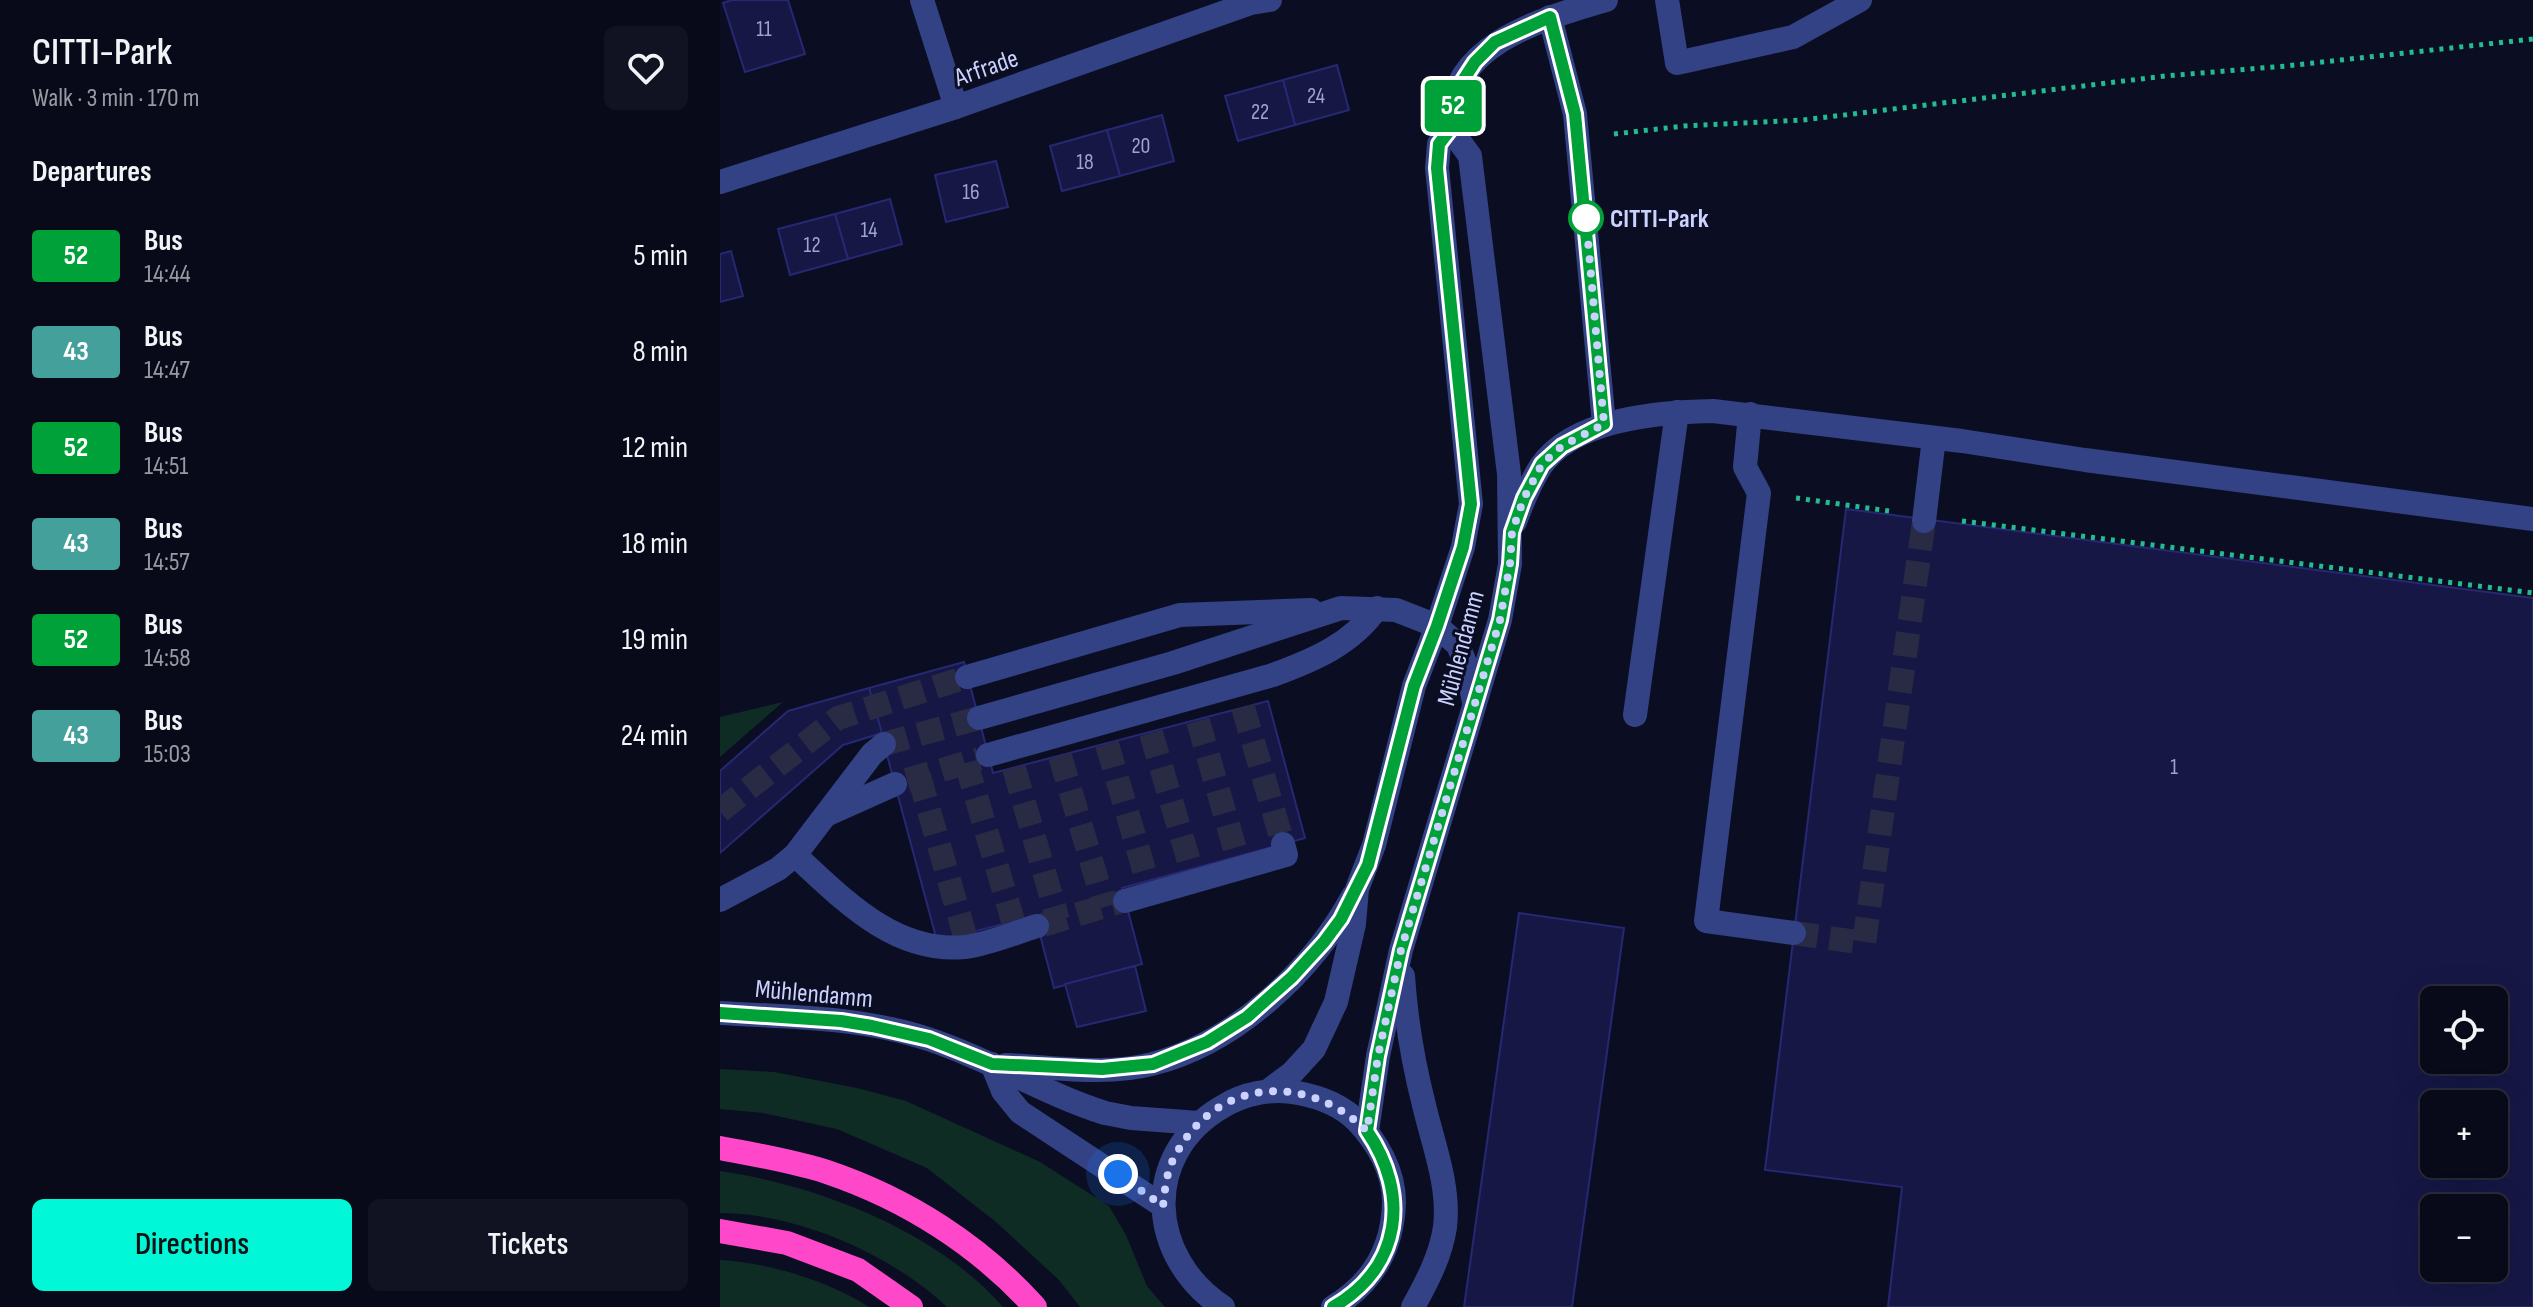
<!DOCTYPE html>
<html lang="en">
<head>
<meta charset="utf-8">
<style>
	:root { --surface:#080a1a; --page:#111323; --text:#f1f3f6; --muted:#989aa2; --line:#292b39; --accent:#00f7d7 }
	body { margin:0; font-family:"Sofia Sans Condensed",sans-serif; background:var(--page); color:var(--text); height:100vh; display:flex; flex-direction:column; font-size:30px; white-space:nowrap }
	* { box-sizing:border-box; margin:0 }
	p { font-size:26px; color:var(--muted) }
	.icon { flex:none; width:44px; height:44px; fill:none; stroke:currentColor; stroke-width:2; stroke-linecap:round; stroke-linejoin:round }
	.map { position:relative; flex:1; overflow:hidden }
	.side { display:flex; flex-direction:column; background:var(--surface); width:720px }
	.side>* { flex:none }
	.badge { padding:0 16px; border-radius:6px; font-size:28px; line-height:52px }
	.controls { position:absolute; left:1700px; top:986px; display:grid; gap:16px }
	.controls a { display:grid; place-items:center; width:88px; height:88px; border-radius:12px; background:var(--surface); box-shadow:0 8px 32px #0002,0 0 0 2px var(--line); font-size:40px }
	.you { position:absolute; width:40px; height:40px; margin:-20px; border:6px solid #fff; border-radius:50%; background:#1a73e8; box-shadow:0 0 0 12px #1a73e833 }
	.map>.badge { position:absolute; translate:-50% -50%; box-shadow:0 0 0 4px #fff }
	h2 { padding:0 32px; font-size:30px; line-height:72px }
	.round { display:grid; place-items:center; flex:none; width:84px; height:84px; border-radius:12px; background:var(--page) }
	.summary { display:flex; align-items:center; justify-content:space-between; height:136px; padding:0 32px }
	h1 { font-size:38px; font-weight:600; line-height:60px }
	.cta { display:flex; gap:16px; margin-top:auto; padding:16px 32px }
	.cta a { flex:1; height:92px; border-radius:12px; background:var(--accent); color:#111; font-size:32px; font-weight:600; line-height:92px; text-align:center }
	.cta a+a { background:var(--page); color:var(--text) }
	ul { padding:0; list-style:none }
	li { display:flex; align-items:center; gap:24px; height:96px; padding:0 32px }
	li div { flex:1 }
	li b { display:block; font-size:30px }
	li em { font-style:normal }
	li .badge { min-width:88px; font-weight:700; text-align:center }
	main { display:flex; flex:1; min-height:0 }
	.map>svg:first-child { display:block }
	.green { fill:#0e2c24 }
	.building { fill:#161745; stroke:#262873; stroke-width:2; fill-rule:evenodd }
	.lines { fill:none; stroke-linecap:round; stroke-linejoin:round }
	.minor-tunnel { stroke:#282b43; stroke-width:24; stroke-dasharray:24 12; stroke-linecap:butt }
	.path { stroke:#23bc90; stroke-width:5; stroke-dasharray:4 6; stroke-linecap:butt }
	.minor { stroke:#324285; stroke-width:24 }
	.highway { stroke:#ff47c9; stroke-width:24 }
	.line-casing { stroke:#fff; stroke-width:18 }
	.line { stroke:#00a138; stroke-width:12 }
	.walk { stroke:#ccd2ff; stroke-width:8; stroke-dasharray:0 14.4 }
	.stop-dot { fill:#fff; stroke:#00a138; stroke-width:4 }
	.labels { text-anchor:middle; stroke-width:6; stroke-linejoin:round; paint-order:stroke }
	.number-label { font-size:22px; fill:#9ea3d0 }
	.street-label { font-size:26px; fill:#ccd2ff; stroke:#0b0d22 }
	.stop-label { font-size:26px; font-weight:bold; fill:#ccd2ff; stroke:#0b0d22; text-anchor:start }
</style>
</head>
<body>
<main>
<section class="side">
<div class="summary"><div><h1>CITTI-Park</h1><p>Walk · 3 min · 170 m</p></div><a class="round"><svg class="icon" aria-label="heart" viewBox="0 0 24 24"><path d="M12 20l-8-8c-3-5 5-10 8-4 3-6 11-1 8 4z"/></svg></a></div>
<h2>Departures</h2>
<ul>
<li><span class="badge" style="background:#00a138;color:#fff">52</span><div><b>Bus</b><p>14:44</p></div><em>5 min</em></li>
<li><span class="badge" style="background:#44a09b;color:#fff">43</span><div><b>Bus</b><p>14:47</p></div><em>8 min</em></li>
<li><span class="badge" style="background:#00a138;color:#fff">52</span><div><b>Bus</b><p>14:51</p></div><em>12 min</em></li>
<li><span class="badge" style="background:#44a09b;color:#fff">43</span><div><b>Bus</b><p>14:57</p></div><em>18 min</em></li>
<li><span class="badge" style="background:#00a138;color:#fff">52</span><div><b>Bus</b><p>14:58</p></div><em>19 min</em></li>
<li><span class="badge" style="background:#44a09b;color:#fff">43</span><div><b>Bus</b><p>15:03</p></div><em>24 min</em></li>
</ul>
<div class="cta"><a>Directions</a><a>Tickets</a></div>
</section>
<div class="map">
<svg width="1813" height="1307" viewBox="0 0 1813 1307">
	<rect width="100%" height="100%" fill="#0b0d22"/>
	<g class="green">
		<path d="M63 702 0 757V717Z"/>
		<path d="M0 1069 54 1072 137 1088 186 1101 320 1162 389 1206 406 1235 427 1286 445 1307H360L339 1280 276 1222 207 1168 117 1129 43 1113 0 1109Z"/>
		<path d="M0 1171C97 1185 217 1231 283 1307H227C171 1254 77 1213 0 1213Z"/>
		<path d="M0 1260C47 1262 109 1281 149 1307H0Z"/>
	</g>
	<g class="building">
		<path d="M12 0H68L85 54 25 72 3 3Z"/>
		<path d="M617 65 629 110 575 125 563 80Z"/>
		<path d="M563 80 575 125 518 141 505 96Z"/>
		<path d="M442 115 454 161 400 176 387 130Z"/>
		<path d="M387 130 400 176 342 191 330 146Z"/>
		<path d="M276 161 288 207 226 222 215 175Z"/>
		<path d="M170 199 182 244 128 259 115 214Z"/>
		<path d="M115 214 128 259 70 275 58 229Z"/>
		<path d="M11 251 23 296 0 302V254Z"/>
		<path d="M1126 509 1813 598V1307H1168L1182 1187 1045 1170ZM1714 1000H1774V1060H1714ZM1714 1104H1774V1164H1714ZM1714 1208H1774V1268H1714Z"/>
		<path d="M244 662 273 773 548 701 585 838 402 888 422 964 334 988 315 916 217 941 149 688Z"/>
		<path d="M149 688 162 733 123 745 0 853V771L68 711Z"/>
		<path d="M799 913 904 928 852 1307H744Z"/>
		<path d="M415 966 426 1011 357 1027 345 984Z"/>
	</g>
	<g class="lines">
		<g class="minor-tunnel">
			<path d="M523 707 563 844"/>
			<path d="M478 721 517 856"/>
			<path d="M431 733 471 868"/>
			<path d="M164 744 259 718"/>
			<path d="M387 744 427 880"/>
			<path d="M340 756 385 907"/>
			<path d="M246 763 293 921"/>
			<path d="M294 768 338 920"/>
			<path d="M199 776 245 936"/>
			<path d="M187 780 259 759"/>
			<path d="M0 811 118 718 247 677"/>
			<path d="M323 925 399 902"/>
			<path d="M1074 933 1144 943 1204 521"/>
		</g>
		<g class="path">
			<path d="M894 134 964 126 1083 120 1445 76 1566 66 1813 39"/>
			<path d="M1076 498 1169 511"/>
			<path d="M1242 521 1813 593"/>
		</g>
		<g class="minor">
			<path d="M202 0 236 107"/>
			<path d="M947 0 957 63 1073 37 1140 0"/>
			<path d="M830 17 855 114 884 424"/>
			<path d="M0 182 236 107 531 3 550 0"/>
			<path d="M1030 414 1025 467 1039 493 986 921 1074 933"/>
			<path d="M1204 521 1214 438"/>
			<path d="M795 522C802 503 810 483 821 466 854 418 941 412 993 411L1242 441 1365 460 1813 519"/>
			<path d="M247 677 460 615 591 610"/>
			<path d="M915 715 957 412"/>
			<path d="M259 718 453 663 621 608 676 610 717 626 738 645 747 668 754 702"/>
			<path d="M268 755 553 675C594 660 632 644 657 608"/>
			<path d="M108 814 175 784"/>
			<path d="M75 855C123 899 174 954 245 947 269 944 294 933 317 926"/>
			<path d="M0 900 58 869 75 855 152 754 164 744"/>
			<path d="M405 901 566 855 563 844"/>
			<path d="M683 976C686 1020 693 1062 704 1105 713 1144 730 1186 725 1227 721 1255 707 1282 693 1307"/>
			<path d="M0 1013C70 1017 144 1017 211 1040 271 1060 325 1094 385 1113L411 1118 479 1123"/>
			<path d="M272 1064 283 1091 300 1112 443 1206"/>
			<path d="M286 1065C333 1067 386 1076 432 1064 516 1043 593 970 633 896"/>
			<path d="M548 1091 572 1073 594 1049 616 1002 634 924 637 889 654 845 694 686 717 626 743 547 751 504 717 168 719 144 732 127"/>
			<path d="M647 1131 658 1056 681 950 780 620 790 564 789 474 750 156C744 147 733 135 732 124 725 44 829 17 886 0"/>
			<path d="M503 1307C428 1258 420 1155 502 1107 524 1093 552 1088 578 1093 600 1097 621 1105 637 1121 658 1143 674 1172 674 1202 673 1248 652 1284 613 1307"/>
		</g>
		<g class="highway">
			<path d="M0 1148C36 1155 73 1161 107 1172 187 1199 259 1245 315 1307"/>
			<path d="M0 1231 67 1243 138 1270 191 1307"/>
		</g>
	</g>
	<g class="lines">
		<g class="line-casing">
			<path id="line" d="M0 1013 121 1021 152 1026 209 1039 272 1064 382 1069 433 1064 487 1042 527 1017 572 977 604 942 621 919 648 865 694 686 717 626 743 547 751 504 717 168 719 144 732 127 733 106 740 85 755 62 775 42 830 17 855 114 884 424 842 446 822 464 804 498 792 532 790 564 780 620 681 950 658 1056 647 1131C690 1194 682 1267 613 1307"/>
		</g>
		<use href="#line" class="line"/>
		<path class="walk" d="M398 1174 443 1206C445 1190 446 1173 454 1158 494 1078 586 1071 647 1131L658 1056 681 950 780 620 790 564 792 532 804 498 822 464 842 446 884 424 866 218"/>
	</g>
	<circle class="stop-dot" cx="866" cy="218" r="16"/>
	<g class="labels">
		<g class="number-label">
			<text x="44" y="36">11</text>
			<text x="596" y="103">24</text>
			<text x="540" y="119">22</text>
			<text x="421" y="153">20</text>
			<text x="365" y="169">18</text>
			<text x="251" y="199">16</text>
			<text x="149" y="237">14</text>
			<text x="92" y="252">12</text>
			<text x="1454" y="774">1</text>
		</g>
		<g class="street-label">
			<text transform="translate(266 67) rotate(-19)" y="9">Arfrade</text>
			<text transform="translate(740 648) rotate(-75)" y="9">Mühlendamm</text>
			<text transform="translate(94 993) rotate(5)" y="9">Mühlendamm</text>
		</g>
		<g class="stop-label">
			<text x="890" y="227">CITTI-Park</text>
		</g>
	</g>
</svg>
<div class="controls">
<a><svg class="icon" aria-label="locate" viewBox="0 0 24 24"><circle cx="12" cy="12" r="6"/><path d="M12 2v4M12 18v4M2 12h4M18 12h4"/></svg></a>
<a>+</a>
<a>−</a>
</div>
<div class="you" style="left:398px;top:1174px"></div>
<b class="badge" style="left:733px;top:106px;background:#00a138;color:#fff">52</b>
</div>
</main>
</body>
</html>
